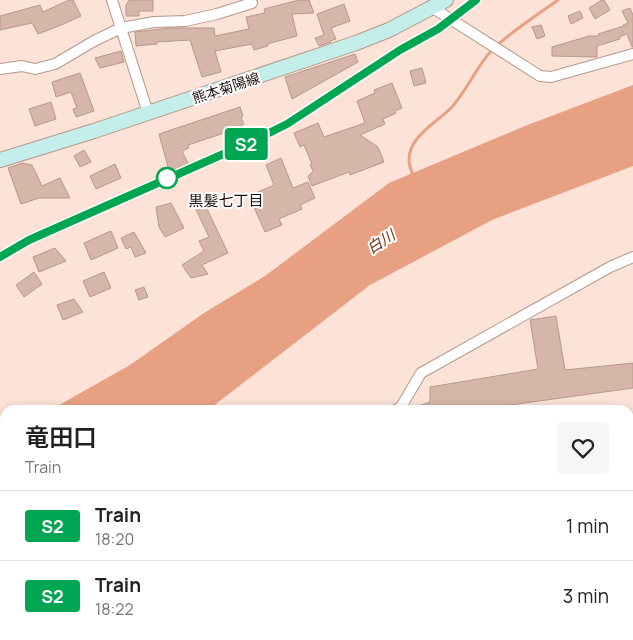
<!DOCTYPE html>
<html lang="en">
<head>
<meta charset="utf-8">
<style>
	:root { --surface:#fff; --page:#f6f6f6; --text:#222; --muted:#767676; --line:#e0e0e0 }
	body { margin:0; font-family:Manrope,"Noto Sans JP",sans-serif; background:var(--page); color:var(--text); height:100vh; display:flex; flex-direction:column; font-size:19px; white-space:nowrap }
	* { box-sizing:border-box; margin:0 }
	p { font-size:16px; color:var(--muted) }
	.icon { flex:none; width:28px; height:28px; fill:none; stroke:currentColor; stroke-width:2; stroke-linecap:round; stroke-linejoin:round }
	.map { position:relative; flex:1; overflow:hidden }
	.side { position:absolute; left:0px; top:405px; width:634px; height:235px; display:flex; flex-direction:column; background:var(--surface); border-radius:15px 15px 0 0; box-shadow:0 2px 8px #0003 }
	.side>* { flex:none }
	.badge { padding:0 10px; border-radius:4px; font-size:18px; line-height:32px }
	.map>.badge { position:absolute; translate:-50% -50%; box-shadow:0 0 0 2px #fff }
	.round { display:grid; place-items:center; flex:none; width:52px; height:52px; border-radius:5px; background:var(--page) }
	.overview { display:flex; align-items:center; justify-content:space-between; height:85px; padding:0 25px }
	h1 { font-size:24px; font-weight:600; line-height:38px }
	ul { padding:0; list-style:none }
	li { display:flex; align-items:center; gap:15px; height:70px; padding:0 25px; border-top:1px solid var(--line) }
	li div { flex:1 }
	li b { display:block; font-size:19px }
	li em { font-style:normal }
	li .badge { min-width:55px; font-weight:700; text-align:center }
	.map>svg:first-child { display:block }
	.water { fill:#e7a182 }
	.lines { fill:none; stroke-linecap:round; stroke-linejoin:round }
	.stream { stroke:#e7a182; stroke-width:3 }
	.building { fill:#d5b6a8; stroke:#b7998c }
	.minor-casing { stroke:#b6988b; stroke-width:12 }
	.secondary-casing { stroke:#b6988b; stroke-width:16 }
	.trunk-casing { stroke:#2d887b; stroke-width:19 }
	.minor { stroke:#fff; stroke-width:10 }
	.secondary { stroke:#c3eee9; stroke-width:14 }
	.trunk { stroke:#5ed3c4; stroke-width:16 }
	.rail-casing { stroke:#4d3f3a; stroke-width:5 }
	.rail { stroke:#fff; stroke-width:3; stroke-dasharray:9; stroke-linecap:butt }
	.line-casing { stroke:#fff; stroke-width:11 }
	.line { stroke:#00a651; stroke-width:8 }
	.stop-dot { fill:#fff; stroke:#00a651; stroke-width:2.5 }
	.labels { text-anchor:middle; stroke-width:4; stroke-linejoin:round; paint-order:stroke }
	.street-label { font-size:14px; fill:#1c110d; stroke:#fff }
	.neighbourhood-label { font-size:15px; fill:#1c110d; stroke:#fff }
	.water-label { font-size:15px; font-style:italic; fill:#743515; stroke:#fff }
</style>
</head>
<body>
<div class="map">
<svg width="633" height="640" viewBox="0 0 633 640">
	<rect width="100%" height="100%" fill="#fce2d7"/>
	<g class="water">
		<path d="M633 85V166L492 220 370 285 208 410H45L54 408 130 365 204 313 265 276 389 183 525 126Z"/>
		<path d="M5 427V518L0 519V430Z"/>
	</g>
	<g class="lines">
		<path class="stream" d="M413 176C412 171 409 166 409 161 408 137 436 123 451 108 468 90 476 66 493 49 512 31 537 15 558 0"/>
	</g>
	<g class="building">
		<path d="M69 0H73L81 16 59 26 38 34 32 23 0 30V16L40 5 43 12Z"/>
		<path d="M129 0H153V11H139V16H126V5Z"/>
		<path d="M299 0H309L314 13 292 14 297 36 267 44 268 46 254 50 252 44 215 51 221 72 202 77 190 40 157 42V44L136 46 135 32 144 31 169 28H214L215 36 249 29 246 17 265 13 264 9Z"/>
		<path d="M602 0H604L610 10 595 19 589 8Z"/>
		<path d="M344 4 350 21 331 28 336 39 330 41 331 42 319 46 315 38 324 35 317 14Z"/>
		<path d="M630 8 633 15V47H632L627 34 619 37 620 39 597 46V57L552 56V47L589 36H599L598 34 624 26 623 25 628 23 622 11Z"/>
		<path d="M580 11 583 18 571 24 568 16Z"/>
		<path d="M541 25 545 36 537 39 532 27Z"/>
		<path d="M121 51 124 62 100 68 95 58Z"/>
		<path d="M355 54 358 62 292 99 285 77Z"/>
		<path d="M422 68 426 83 414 86 410 71Z"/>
		<path d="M80 73 94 111 76 117 73 109 77 108 71 92 56 97 52 82Z"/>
		<path d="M392 83 402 108 395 111 396 113 383 119 385 124 360 135 378 147 384 162 350 175 349 172 312 186 308 176 313 171 310 165 312 164 304 145 300 147 294 133 318 123 324 137 365 123 357 101 375 93 374 90Z"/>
		<path d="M51 102 56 119 35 126 29 109Z"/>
		<path d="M240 107 243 116 241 118 244 124 224 133 188 145 189 148 182 151 189 165 170 174 159 134Z"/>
		<path d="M84 150 91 162 80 167 74 156Z"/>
		<path d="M281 158 293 188 308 182 315 198 300 205 302 209 279 219 282 225 265 232 249 196 274 185 266 165Z"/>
		<path d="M22 163 32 165 42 186 60 178 70 198H39L21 204 8 168Z"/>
		<path d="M115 164 121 178 96 189 90 176Z"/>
		<path d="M200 194 228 253 202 265 208 274 191 278 182 265 204 251 199 241 209 237 189 195Z"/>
		<path d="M171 203 184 228 165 237 159 227 156 207Z"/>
		<path d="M111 231 118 248 91 260 84 243Z"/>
		<path d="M134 232 146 253 135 257 131 247 126 249 121 238Z"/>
		<path d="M55 248 66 261 39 272 33 257Z"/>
		<path d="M34 272 42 284 24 297 16 285Z"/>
		<path d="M104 272 111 288 90 297 83 281Z"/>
		<path d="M144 287 148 297 139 300 135 290Z"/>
		<path d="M74 299 83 312 63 320 57 305Z"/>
		<path d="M556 316 565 370 633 363V388L474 410H412V408L430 402V387L538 369 530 320Z"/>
	</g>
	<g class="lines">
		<g class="minor-casing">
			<g id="minor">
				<path d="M112 0 148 113"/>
				<path d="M433 8 540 76 551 77 633 54"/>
				<path d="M0 69 22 66 35 69 55 64 94 41 121 28 154 22 185 21 217 14 252 3"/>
				<path d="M396 410 401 407 421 373 610 267 633 257"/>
				<path d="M629 587 633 580"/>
				<path d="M0 619 5 617"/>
				<path d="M113 635V640"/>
				<path d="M309 635 310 640"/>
				<path d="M499 640H502"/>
				<path d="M595 640 599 635"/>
			</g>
		</g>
		<g class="secondary-casing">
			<path id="secondary" d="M0 160 94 131 356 43 389 30 446 0"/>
		</g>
		<g class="trunk-casing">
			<path id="trunk" d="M629 628 633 620"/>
		</g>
		<use href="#minor" class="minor"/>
		<use href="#secondary" class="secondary"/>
		<use href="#trunk" class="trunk"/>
		<g class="rail-casing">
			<path id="rail" d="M0 257 29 241 255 140 287 124 400 50 437 29 476 0"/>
		</g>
		<use href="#rail" class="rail"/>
	</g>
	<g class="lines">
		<g class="line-casing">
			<path id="line" d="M0 257 29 240 255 140 287 124 400 50 438 29 476 0"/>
		</g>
		<use href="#line" class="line"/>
	</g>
	<circle class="stop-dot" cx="167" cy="178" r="10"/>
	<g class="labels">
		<g class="street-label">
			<text transform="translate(226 88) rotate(-18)" y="5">熊本菊陽線</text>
		</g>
		<g class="neighbourhood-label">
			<text x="226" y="206">黒髪七丁目</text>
		</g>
		<g class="water-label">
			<text transform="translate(381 242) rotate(-33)" y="5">白川</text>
		</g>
	</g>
</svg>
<b class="badge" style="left:246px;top:144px;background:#00a651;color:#fff">S2</b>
<section class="side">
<div class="overview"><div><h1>竜田口</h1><p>Train</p></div><a class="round"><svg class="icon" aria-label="heart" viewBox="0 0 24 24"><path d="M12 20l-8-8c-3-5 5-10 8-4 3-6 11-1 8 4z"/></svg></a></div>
<ul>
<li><span class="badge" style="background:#00a651;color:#fff">S2</span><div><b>Train</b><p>18:20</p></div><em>1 min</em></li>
<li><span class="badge" style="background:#00a651;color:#fff">S2</span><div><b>Train</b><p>18:22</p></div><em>3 min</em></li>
</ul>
</section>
</div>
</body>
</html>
